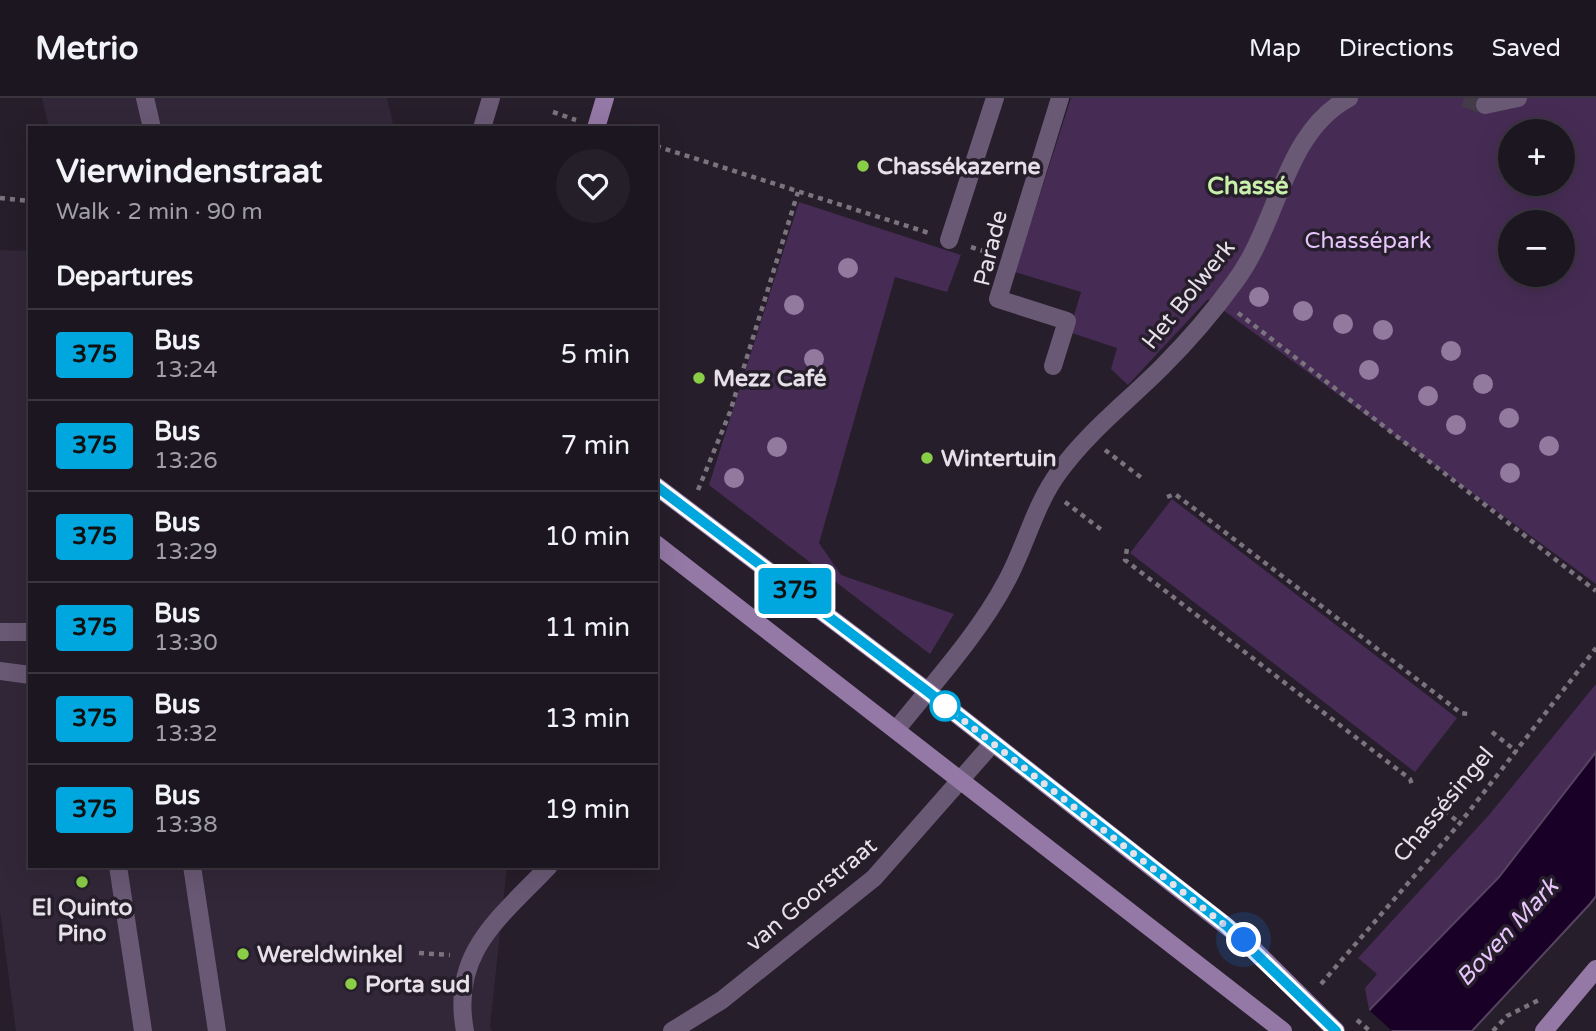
<!DOCTYPE html>
<html lang="en">
<head>
<meta charset="utf-8">
<style>
	:root { --surface:#1c1620; --page:#251f29; --text:#f1f3f6; --muted:#a09fa5; --line:#3a353e }
	body { margin:0; font-family:"Varela Round",sans-serif; background:var(--page); color:var(--text); height:100vh; display:flex; flex-direction:column; font-size:26px; white-space:nowrap }
	* { box-sizing:border-box; margin:0 }
	p { font-size:23px; color:var(--muted) }
	.icon { flex:none; width:38px; height:38px; fill:none; stroke:currentColor; stroke-width:2; stroke-linecap:round; stroke-linejoin:round }
	.map { position:relative; flex:1; overflow:hidden }
	.sheet { position:absolute; left:28px; top:28px; width:630px; height:742px; display:flex; flex-direction:column; background:var(--surface); border-radius:0px; box-shadow:0 7px 28px #0002,0 0 0 2px var(--line) }
	.sheet>* { flex:none }
	.badge { padding:0 14px; border-radius:5px; font-size:24px; line-height:46px }
	.controls { position:absolute; left:1498px; top:21px; display:grid; gap:14px }
	.controls a { display:grid; place-items:center; width:77px; height:77px; border-radius:50%; background:var(--surface); box-shadow:0 7px 28px #0002,0 0 0 2px var(--line); font-size:35px }
	.you { position:absolute; width:35px; height:35px; margin:-18px; border:5px solid #fff; border-radius:50%; background:#1a73e8; box-shadow:0 0 0 10px #1a73e833 }
	.map>.badge { position:absolute; translate:-50% -50%; box-shadow:0 0 0 4px #fff }
	h2 { padding:0 28px; font-size:26px; line-height:63px }
	.round { display:grid; place-items:center; flex:none; width:74px; height:74px; border-radius:37px; background:var(--page) }
	.summary { display:flex; align-items:center; justify-content:space-between; height:119px; padding:0 28px }
	h1 { font-size:33px; font-weight:700; line-height:52px }
	ul { padding:0; list-style:none }
	li { display:flex; align-items:center; gap:21px; height:91px; padding:0 28px; border-top:2px solid var(--line) }
	li div { flex:1 }
	li b { display:block; font-size:26px }
	li em { font-style:normal }
	li .badge { min-width:77px; font-weight:700; text-align:center }
	header { display:flex; align-items:center; gap:42px; box-sizing:border-box; height:98px; padding:0 35px; background:var(--surface); border-bottom:2px solid var(--line) }
	header strong { font-size:33px }
	nav { display:flex; gap:38px; margin-inline-start:auto; font-size:24px }
	.map>svg:first-child { display:block }
	.built { fill:#322738 }
	.green { fill:#462c54; fill-rule:evenodd }
	.water { fill:#190027; stroke:#564461; stroke-width:2 }
	.pier { fill:#261e2a }
	.lines { fill:none; stroke-linecap:round; stroke-linejoin:round }
	.street-tunnel { stroke:#433b47; stroke-width:18; stroke-dasharray:18 9; stroke-linecap:butt }
	.path { stroke:#7a747e; stroke-width:4.5; stroke-dasharray:5 5; stroke-linecap:butt }
	.street { stroke:#6a5975; stroke-width:18 }
	.secondary { stroke:#9478a5; stroke-width:18 }
	.tree { fill:#917a9e }
	.line-casing { stroke:#fff; stroke-width:16 }
	.line { stroke:#00a6de; stroke-width:10 }
	.walk { stroke:#e6e1e9; stroke-width:7; stroke-dasharray:0 12.6 }
	.poi-dot { fill:#8ace47; stroke:#261e2a; stroke-width:2.5 }
	.stop-dot { fill:#fff; stroke:#00a6de; stroke-width:3.5 }
	.labels { text-anchor:middle; stroke-width:7; stroke-linejoin:round; paint-order:stroke }
	.poi-label { font-size:23px; font-weight:bold; fill:#e6e1e9; stroke:#261e2a; text-anchor:start }
	.park-label { font-size:23px; fill:#e8c5fd; stroke:#261e2a }
	.street-label { font-size:23px; fill:#e6e1e9; stroke:#261e2a }
	.neighbourhood-label { font-size:24px; font-weight:bold; fill:#c9f0ab; stroke:#261e2a }
	.water-label { font-size:24px; font-style:italic; fill:#e8c6fd; stroke:#261e2a }
</style>
</head>
<body>
<header>
<strong>Metrio</strong>
<nav><a>Map</a><a>Directions</a><a>Saved</a></nav>
</header>
<div class="map">
<svg width="1596" height="933" viewBox="0 0 1596 933">
	<rect width="100%" height="100%" fill="#261e2a"/>
	<g class="built">
		<path d="M42 0H387L394 30H49Z"/>
		<path d="M0 152 30 153V768H507L490 929 492 933H16L0 813Z"/>
	</g>
	<g class="green">
		<path d="M1071 0H1596V486L1208 201 1128 287 1111 271 1117 250 1069 234 1081 194 1015 174ZM1510 33H1563V86H1510ZM1510 124H1563V177H1510Z"/>
		<path d="M799 104 961 157 947 194 895 179 819 445 841 477 954 516 930 556 709 387Z"/>
		<path d="M1172 401 1457 620 1415 674 1130 455Z"/>
		<path d="M1596 586V654L1499 778 1369 912 1365 890 1377 876 1358 860 1489 717Z"/>
	</g>
	<path class="water" d="M1596 654V798L1589 807 1472 933H1349L1499 779Z"/>
	<path class="pier" d="M1368 907 1369 912 1392 933H1345Z"/>
	<g class="lines">
		<path class="street-tunnel" d="M1464 0 1485 7"/>
		<g class="path">
			<path d="M553 14 576 22"/>
			<path d="M656 48 929 135"/>
			<path d="M0 100 30 103"/>
			<path d="M971 149 989 155"/>
			<path d="M1238 215 1596 493"/>
			<path d="M1105 352 1143 381"/>
			<path d="M698 392 730 314 798 94"/>
			<path d="M1167 399 1175 396 1461 615 1468 616"/>
			<path d="M1065 404 1103 433"/>
			<path d="M1127 451 1125 462 1410 681 1413 689"/>
			<path d="M1492 634 1517 654"/>
			<path d="M1436 707 1460 725"/>
			<path d="M419 855 450 857"/>
			<path d="M1321 886 1460 725 1596 550"/>
			<path d="M1357 922 1370 933"/>
			<path d="M1493 933 1507 918 1539 902"/>
		</g>
		<g class="street">
			<path d="M145 0 152 30"/>
			<path d="M1485 7 1518 0"/>
			<path d="M482 30 491 0"/>
			<path d="M949 142 995 0"/>
			<path d="M1053 268 1067 223 998 201 1060 0"/>
			<path d="M0 534H30"/>
			<path d="M0 573 30 577"/>
			<path d="M896 632C932 587 980 534 1006 484 1026 448 1034 408 1059 374 1088 334 1127 304 1162 269 1188 243 1213 214 1234 185 1279 126 1283 35 1349 0"/>
			<path d="M118 768 143 933"/>
			<path d="M192 768 217 933"/>
			<path d="M465 933C450 854 500 820 549 768"/>
			<path d="M672 933 722 902 874 780 992 646"/>
		</g>
		<g class="secondary">
			<path d="M596 30 605 0"/>
			<path d="M656 388 927 593 1244 842 1336 933"/>
			<path d="M656 446 1283 933"/>
			<path d="M1544 933 1596 871"/>
		</g>
	</g>
	<g class="tree">
		<circle cx="848" cy="170" r="10"/>
		<circle cx="1259" cy="199" r="10"/>
		<circle cx="794" cy="207" r="10"/>
		<circle cx="1303" cy="213" r="10"/>
		<circle cx="1343" cy="226" r="10"/>
		<circle cx="1383" cy="232" r="10"/>
		<circle cx="1451" cy="253" r="10"/>
		<circle cx="814" cy="261" r="10"/>
		<circle cx="1369" cy="272" r="10"/>
		<circle cx="1483" cy="286" r="10"/>
		<circle cx="1428" cy="298" r="10"/>
		<circle cx="1509" cy="320" r="10"/>
		<circle cx="1456" cy="327" r="10"/>
		<circle cx="1549" cy="348" r="10"/>
		<circle cx="777" cy="349" r="10"/>
		<circle cx="1510" cy="375" r="10"/>
		<circle cx="734" cy="380" r="10"/>
	</g>
	<g class="lines">
		<g class="line-casing">
			<path id="line" d="M656 388 927 593 1226 827 1336 933"/>
		</g>
		<use href="#line" class="line"/>
		<path class="walk" d="M945 608 1244 842"/>
	</g>
	<g class="poi-dot">
		<circle cx="863" cy="68" r="7"/>
		<circle cx="699" cy="280" r="7"/>
		<circle cx="927" cy="360" r="7"/>
		<circle cx="82" cy="784" r="7"/>
		<circle cx="243" cy="856" r="7"/>
		<circle cx="351" cy="886" r="7"/>
	</g>
	<circle class="stop-dot" cx="945" cy="608" r="14"/>
	<g class="labels">
		<g class="poi-label">
			<text x="877" y="76">Chassékazerne</text>
			<text x="713" y="288">Mezz Café</text>
			<text x="941" y="368">Wintertuin</text>
			<text x="82" y="817" text-anchor="middle">El Quinto<tspan x="82" dy="26">Pino</tspan></text>
			<text x="257" y="864">Wereldwinkel</text>
			<text x="365" y="894">Porta sud</text>
		</g>
		<g class="park-label">
			<text x="1368" y="150">Chassépark</text>
		</g>
		<g class="street-label">
			<text transform="translate(990 150) rotate(-76)" y="8">Parade</text>
			<text transform="translate(1188 196) rotate(-51)" y="8">Het Bolwerk</text>
			<text transform="translate(1443 706) rotate(-50)" y="8">Chassésingel</text>
			<text transform="translate(811 796) rotate(-40)" y="8">van Goorstraat</text>
		</g>
		<g class="neighbourhood-label">
			<text x="1248" y="96">Chassé</text>
		</g>
		<g class="water-label">
			<text transform="translate(1507 834) rotate(-47)" y="8">Boven Mark</text>
		</g>
	</g>
</svg>
<div class="controls">
<a>+</a>
<a>−</a>
</div>
<div class="you" style="left:1244px;top:842px"></div>
<b class="badge" style="left:795px;top:493px;background:#00a6de;color:#111">375</b>
<section class="sheet">
<div class="summary"><div><h1>Vierwindenstraat</h1><p>Walk · 2 min · 90 m</p></div><a class="round"><svg class="icon" aria-label="heart" viewBox="0 0 24 24"><path d="M12 20l-8-8c-3-5 5-10 8-4 3-6 11-1 8 4z"/></svg></a></div>
<h2>Departures</h2>
<ul>
<li><span class="badge" style="background:#00a6de;color:#111">375</span><div><b>Bus</b><p>13:24</p></div><em>5 min</em></li>
<li><span class="badge" style="background:#00a6de;color:#111">375</span><div><b>Bus</b><p>13:26</p></div><em>7 min</em></li>
<li><span class="badge" style="background:#00a6de;color:#111">375</span><div><b>Bus</b><p>13:29</p></div><em>10 min</em></li>
<li><span class="badge" style="background:#00a6de;color:#111">375</span><div><b>Bus</b><p>13:30</p></div><em>11 min</em></li>
<li><span class="badge" style="background:#00a6de;color:#111">375</span><div><b>Bus</b><p>13:32</p></div><em>13 min</em></li>
<li><span class="badge" style="background:#00a6de;color:#111">375</span><div><b>Bus</b><p>13:38</p></div><em>19 min</em></li>
</ul>
</section>
</div>
</body>
</html>
